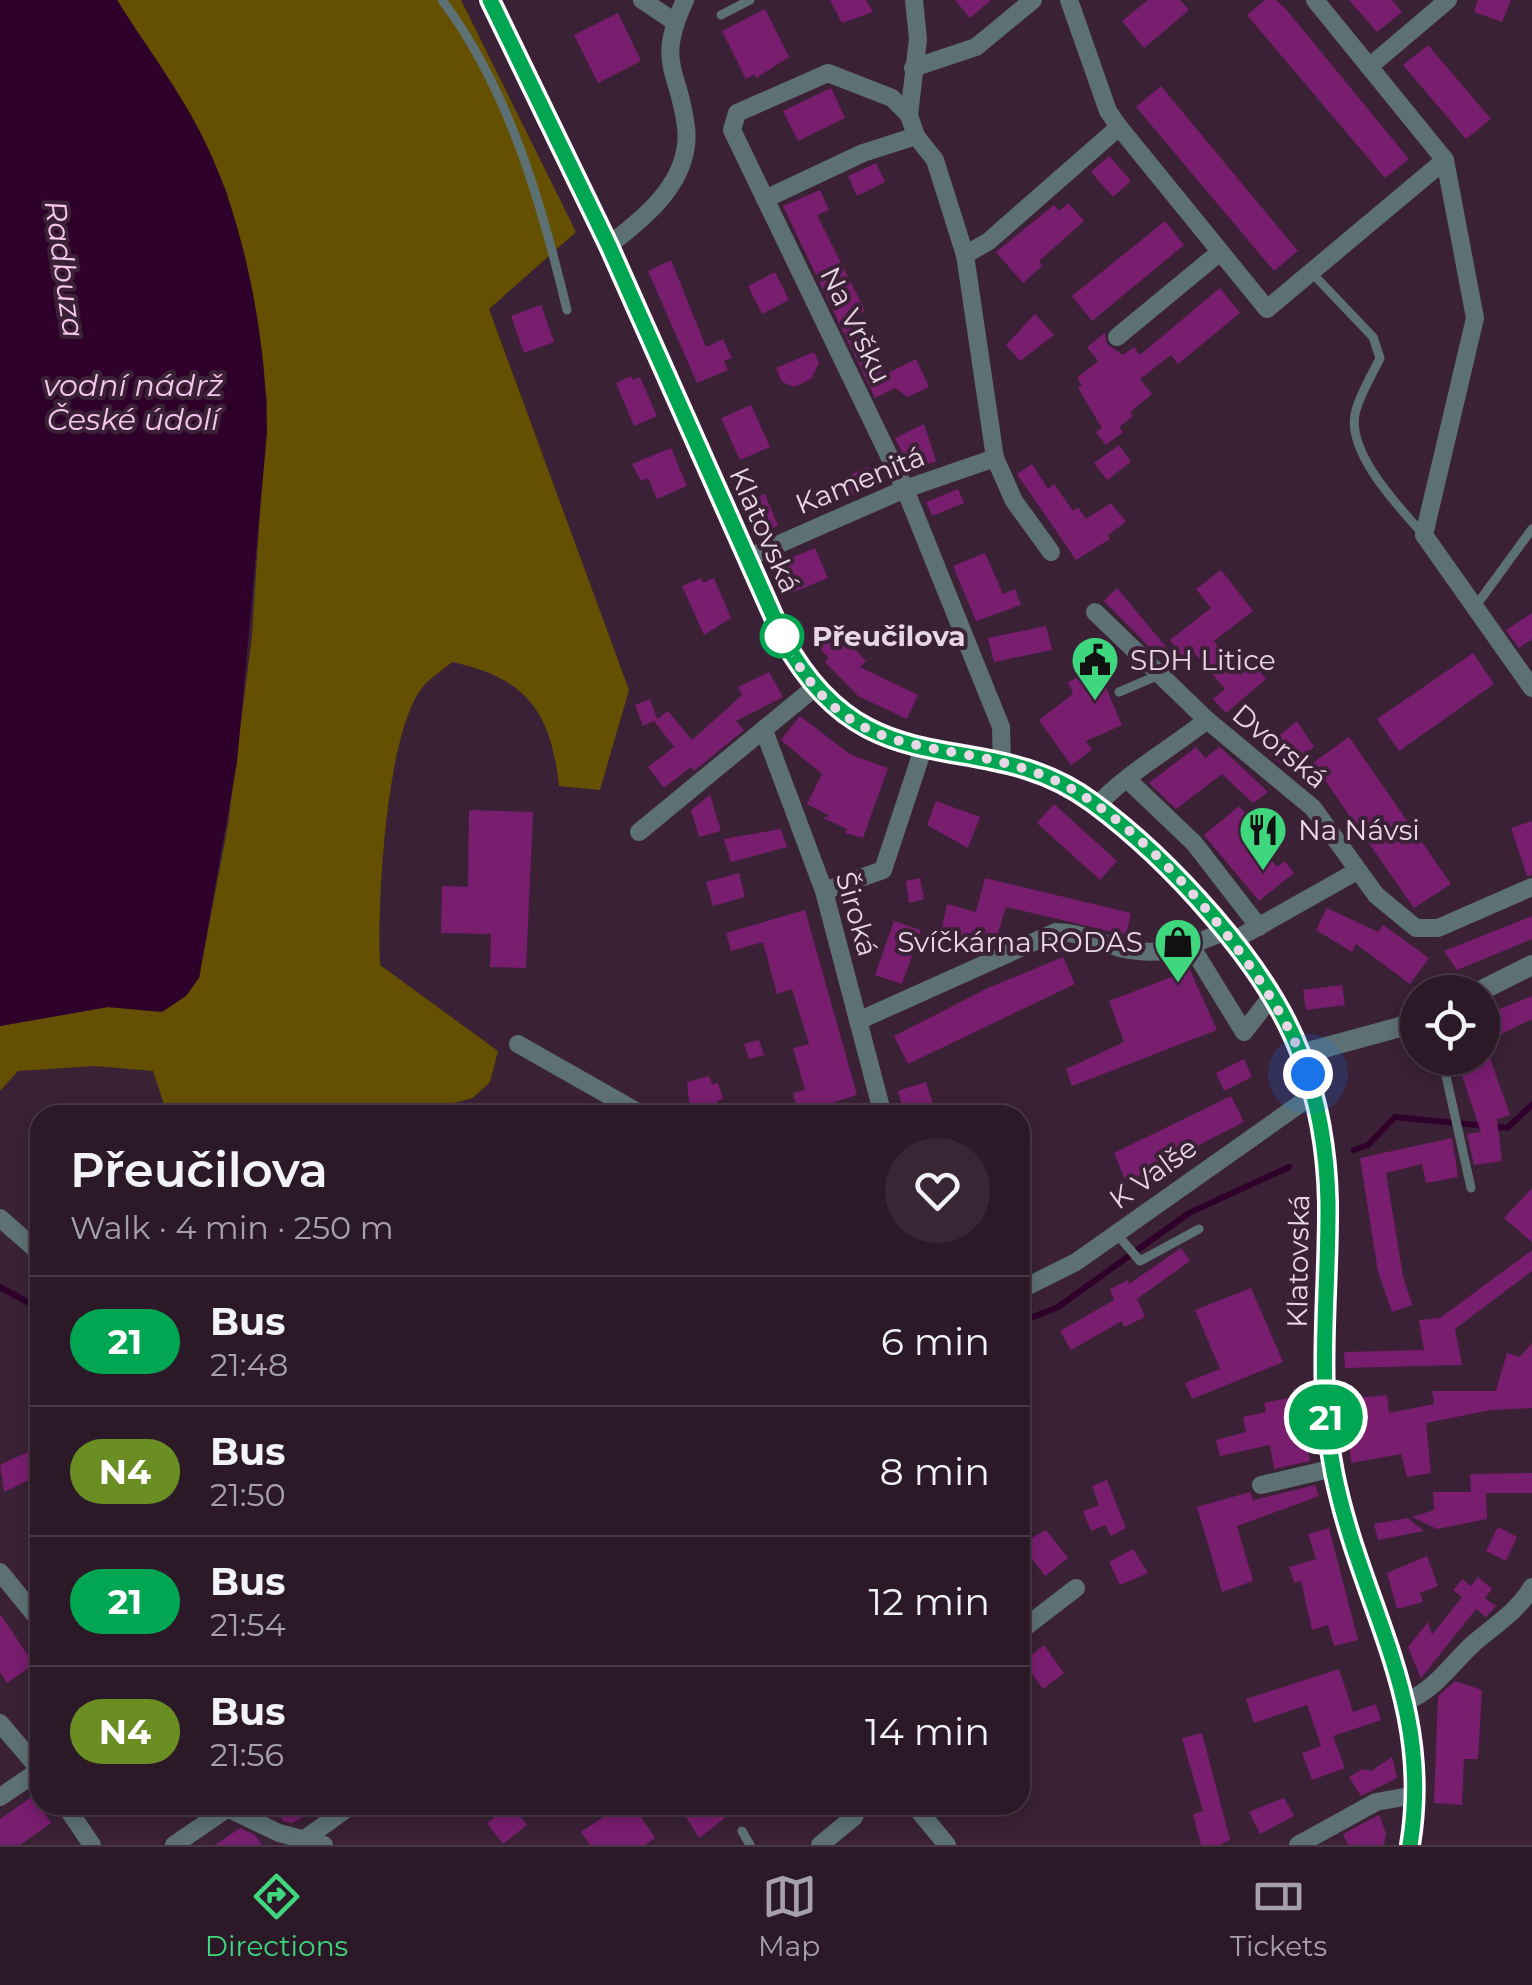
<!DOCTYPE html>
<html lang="en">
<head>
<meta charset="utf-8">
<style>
	:root { --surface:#2c1928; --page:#382634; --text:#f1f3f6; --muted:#a6a0a8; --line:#483845; --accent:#3ed77d }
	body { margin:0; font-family:Montserrat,sans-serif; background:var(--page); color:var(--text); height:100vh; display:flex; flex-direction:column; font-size:38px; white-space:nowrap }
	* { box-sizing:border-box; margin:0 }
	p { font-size:32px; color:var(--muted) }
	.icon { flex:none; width:55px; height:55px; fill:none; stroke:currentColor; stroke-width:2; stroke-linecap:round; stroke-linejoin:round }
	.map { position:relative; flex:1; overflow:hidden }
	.side { position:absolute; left:30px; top:1105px; width:1000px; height:710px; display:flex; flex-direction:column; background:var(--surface); border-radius:30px; box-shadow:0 5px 15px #0003,0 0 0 2px var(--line) }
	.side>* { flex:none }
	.badge { padding:0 20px; border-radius:32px; font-size:35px; line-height:65px }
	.controls { position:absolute; left:1400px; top:975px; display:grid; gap:20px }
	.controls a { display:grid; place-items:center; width:100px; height:100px; border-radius:50%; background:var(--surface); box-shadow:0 5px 15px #0003,0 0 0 2px var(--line); font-size:50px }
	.you { position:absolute; width:50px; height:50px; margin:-25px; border:8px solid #fff; border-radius:50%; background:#1a73e8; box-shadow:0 0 0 15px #1a73e833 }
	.map>.badge { position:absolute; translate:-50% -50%; box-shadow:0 0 0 5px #fff }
	.round { display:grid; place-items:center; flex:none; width:105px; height:105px; border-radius:52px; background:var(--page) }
	.summary { display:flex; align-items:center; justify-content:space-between; height:170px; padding:0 40px }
	h1 { font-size:48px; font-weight:600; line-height:75px }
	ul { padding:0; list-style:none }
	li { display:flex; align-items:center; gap:30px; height:130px; padding:0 40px; border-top:2px solid var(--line) }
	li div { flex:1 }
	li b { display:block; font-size:38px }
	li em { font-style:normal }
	li .badge { min-width:110px; font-weight:700; text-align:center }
	.menu { display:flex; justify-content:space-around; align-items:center; height:140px; border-top:2px solid var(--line); background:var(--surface); font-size:28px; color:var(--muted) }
	.menu a { display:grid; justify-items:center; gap:5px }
	.menu .active { color:var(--accent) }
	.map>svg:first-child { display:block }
	.green { fill:#645000 }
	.water { fill:#2f002a }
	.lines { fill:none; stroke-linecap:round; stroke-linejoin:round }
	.stream { stroke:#2f002a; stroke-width:6 }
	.building { fill:#791d6f }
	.service { stroke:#5d7074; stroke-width:9 }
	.minor { stroke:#5d7074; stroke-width:18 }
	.tertiary { stroke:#5d7074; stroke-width:20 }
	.secondary { stroke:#79979d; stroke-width:20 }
	.line-casing { stroke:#fff; stroke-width:22 }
	.line { stroke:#00a651; stroke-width:15 }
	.walk { stroke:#e8d7e4; stroke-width:10; stroke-dasharray:0 18 }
	.stop-dot { fill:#fff; stroke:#00a651; stroke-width:5 }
	.labels { text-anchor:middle; stroke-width:8; stroke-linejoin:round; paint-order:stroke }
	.street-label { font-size:28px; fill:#e8d7e4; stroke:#3a2136 }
	.stop-label { font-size:28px; font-weight:bold; fill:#e8d7e4; stroke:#3a2136; text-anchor:start }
	.poi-label { font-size:28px; fill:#e8d7e4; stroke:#3a2136; text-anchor:start }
	.water-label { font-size:30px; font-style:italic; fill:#f6c6ed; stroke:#3a2136 }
</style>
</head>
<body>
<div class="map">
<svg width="1532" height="1845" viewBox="0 0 1532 1845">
	<rect width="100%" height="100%" fill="#3a2136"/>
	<path class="green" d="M117 0H461L576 232 489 309 629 690 600 790 559 786C551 712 527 678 452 662 443 670 430 678 422 688 386 733 377 905 380 965L498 1051 490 1082 473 1098 439 1107H405L383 1115H160L163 1101 153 1071 95 1066 18 1071 0 1091V1026L108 1007 152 1011 199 978 228 825 252 636 267 400 227 193 202 137Z"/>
	<path class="water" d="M0 0H117C149 51 188 101 212 157 247 235 267 347 267 433L237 762 199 978 186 996 162 1012 108 1007 0 1026Z"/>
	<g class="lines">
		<g class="stream">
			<path d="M1354 1150 1368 1145 1395 1117 1507 1128 1532 1105"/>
			<path d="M0 1287 40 1309"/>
			<path d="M1020 1322 1058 1307 1189 1213 1289 1167"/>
		</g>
	</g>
	<g class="building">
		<path d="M830 0H866L873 12 842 23Z"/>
		<path d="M955 0H991L970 18Z"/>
		<path d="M1148 0H1180L1189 10 1144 48 1122 21Z"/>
		<path d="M1265 0H1276L1285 8 1409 159 1385 178 1247 15Z"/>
		<path d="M1349 0H1392L1402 12 1377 32Z"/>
		<path d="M1478 0H1511L1502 22 1474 12Z"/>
		<path d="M765 9 789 57 756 78 755 74 746 79 722 31Z"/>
		<path d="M618 13 641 61 598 83 574 35Z"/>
		<path d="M1428 45 1491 119 1466 139 1403 65Z"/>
		<path d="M1161 86 1298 251 1274 271 1136 107Z"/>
		<path d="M831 88 845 118 798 141 783 111Z"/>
		<path d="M1109 156 1131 181 1113 197 1091 172Z"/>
		<path d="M876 163 885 182 857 196 848 176Z"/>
		<path d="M820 190 829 210 817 215 865 311 855 316 884 375 916 359 929 387 908 397 895 388 875 398 783 206Z"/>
		<path d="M1068 203 1084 221 1039 261 1042 266 1023 283 996 252 1054 205 1059 211Z"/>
		<path d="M1165 221 1184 245 1092 321 1072 296Z"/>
		<path d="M671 260 706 347 723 339 732 358 724 361 728 370 697 383 648 271Z"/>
		<path d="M775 272 789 300 762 314 748 286Z"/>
		<path d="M1220 288 1240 313 1178 364 1171 355 1140 379 1152 394 1130 412 1133 416 1119 427 1123 432 1106 445 1096 432 1102 428 1078 388 1082 385 1077 378 1098 361 1087 347 1105 333 1107 344 1123 355 1134 347 1140 355Z"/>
		<path d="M541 305 554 342 524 353 511 316Z"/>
		<path d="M1035 314 1054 335 1020 361 1006 345Z"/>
		<path d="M814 352 819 363 811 379 794 387 782 382 776 368Z"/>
		<path d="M631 376 633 380 640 377 657 416 634 426 616 383Z"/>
		<path d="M751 405 770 447 740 460 721 418Z"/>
		<path d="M924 424 936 461 911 471 895 438Z"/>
		<path d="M1119 445 1131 462 1107 480 1094 463Z"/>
		<path d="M671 448 687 486 657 499 648 478 641 481 632 464Z"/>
		<path d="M1032 464 1048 489 1054 484 1073 511 1078 507 1086 519 1111 503 1126 522 1108 535 1110 539 1076 560 1017 474Z"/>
		<path d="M868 467 876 485 851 496 843 478Z"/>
		<path d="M958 489 964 503 932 516 926 502Z"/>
		<path d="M765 494 778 526 762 532 748 500Z"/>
		<path d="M815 548 828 578 789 594 776 564Z"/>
		<path d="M985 553 1003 594 1015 589 1021 605 976 621 953 566Z"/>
		<path d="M1221 570 1253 611 1214 641 1241 675 1253 664 1266 679 1226 713 1213 699 1225 689 1191 649 1182 656 1170 640 1211 608 1196 589Z"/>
		<path d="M701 578 703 583 714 578 731 618 704 635 682 586Z"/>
		<path d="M1117 588 1166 647 1157 655 1104 601Z"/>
		<path d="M1532 613V639L1519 648 1506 630Z"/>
		<path d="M1046 626 1052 650 994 662 988 638Z"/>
		<path d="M828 632 842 646 847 641 866 661 860 667 918 695 907 719 858 696 825 662 829 658 816 645Z"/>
		<path d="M1473 653 1494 684 1399 751 1377 719Z"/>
		<path d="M1098 669 1122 725 1086 741 1092 750 1071 765 1039 720 1073 694 1068 682Z"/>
		<path d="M769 672 783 697 736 721 744 730 694 771 691 767 664 788 648 767 674 747 654 721 643 726 635 705 650 699 657 719 668 711 692 740 742 695 738 687Z"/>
		<path d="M800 716 851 755 888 768 863 838 845 833 847 829 823 818 830 816 807 804 822 774 781 740Z"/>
		<path d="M1297 721 1314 747 1287 770 1264 748Z"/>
		<path d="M1349 737 1451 884 1414 908 1313 763Z"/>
		<path d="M1196 747 1205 758 1220 747 1268 792 1253 803 1222 774 1176 809 1149 783Z"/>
		<path d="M710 795 721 831 699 837 691 810Z"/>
		<path d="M936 801 980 817 968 848 927 825Z"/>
		<path d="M1054 804 1117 861 1100 880 1037 823Z"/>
		<path d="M1239 806 1251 820 1244 826 1277 867 1285 861 1294 873 1259 901 1204 835Z"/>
		<path d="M469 810 533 812 526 968 490 967 491 934 441 933 442 886 468 887Z"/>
		<path d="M1532 821V875L1527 876 1511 828Z"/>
		<path d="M781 829 787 847 731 862 724 839Z"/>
		<path d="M739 873 745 897 713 906 706 882Z"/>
		<path d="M920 878 924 899 909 903 906 881Z"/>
		<path d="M985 878 1131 913 1126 935 1006 907 994 946 941 933 947 904 976 912Z"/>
		<path d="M1327 908 1378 932 1383 925 1429 958 1410 984 1356 944 1352 952 1316 930Z"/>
		<path d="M805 910 857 1095 834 1102 836 1109 815 1115 814 1108 798 1112 793 1093 805 1090 793 1048 809 1044 792 989 777 994 763 942 731 951 726 933Z"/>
		<path d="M1532 916V939L1457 970 1444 951Z"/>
		<path d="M894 921 921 930 902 984 875 975Z"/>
		<path d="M1063 957 1075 984 908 1064 894 1036 988 988Z"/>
		<path d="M1190 970 1217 1030 1072 1086 1066 1069 1124 1042 1109 1001Z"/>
		<path d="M1342 985 1345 1005 1306 1010 1303 990Z"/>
		<path d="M1532 996V1019L1482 1043V1016Z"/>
		<path d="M759 1040 764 1055 749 1059 744 1044Z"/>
		<path d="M1456 1058H1490L1510 1115 1497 1119 1502 1161 1474 1165 1467 1134 1481 1132Z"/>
		<path d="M1244 1059 1252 1077 1224 1091 1216 1073Z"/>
		<path d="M709 1076 712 1084 718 1083 723 1099 717 1101 719 1110 696 1115 690 1109 687 1082Z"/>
		<path d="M926 1082 936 1115H905L898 1091Z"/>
		<path d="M1231 1096 1244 1122 1126 1182 1114 1153Z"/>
		<path d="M1452 1138 1458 1177 1426 1183 1422 1164 1386 1173 1403 1276 1412 1305 1392 1312 1378 1272 1360 1158Z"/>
		<path d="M1532 1188V1242L1504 1218Z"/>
		<path d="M1181 1248 1190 1261 1137 1299 1145 1317 1124 1327 1122 1321 1071 1350 1060 1331 1114 1300 1110 1289 1128 1280 1129 1284Z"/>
		<path d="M1532 1250V1271L1455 1329 1462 1365 1345 1368 1344 1352 1424 1350 1419 1320 1440 1318Z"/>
		<path d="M1251 1288 1283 1362 1192 1399 1185 1383 1220 1369 1195 1310Z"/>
		<path d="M1532 1343V1408L1491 1410 1426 1423 1431 1473 1407 1477 1401 1454 1351 1463 1345 1399 1387 1395 1389 1413 1434 1404 1432 1391H1496L1507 1353 1520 1357Z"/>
		<path d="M1298 1396 1310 1461 1274 1469 1270 1445 1220 1456 1216 1440 1246 1432 1243 1417 1266 1412 1264 1403Z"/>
		<path d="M40 1446V1475L4 1492 0 1465Z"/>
		<path d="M1532 1473V1493H1486L1487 1519 1437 1529 1412 1517 1434 1510 1433 1492H1471L1470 1474Z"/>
		<path d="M1107 1480 1126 1528 1111 1536 1105 1525 1091 1531 1083 1511 1099 1505 1092 1486Z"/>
		<path d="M1315 1485 1319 1496 1237 1526 1253 1581 1222 1592 1197 1507 1250 1492 1253 1500Z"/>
		<path d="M1408 1518 1424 1531 1378 1540 1374 1524Z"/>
		<path d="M1498 1527 1517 1537 1506 1561 1486 1551Z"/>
		<path d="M1329 1528 1358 1640 1334 1646 1328 1625 1312 1630 1301 1581 1294 1583 1289 1567 1316 1559 1308 1534Z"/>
		<path d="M1046 1530 1068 1558 1045 1576 1021 1544Z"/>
		<path d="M1133 1549 1148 1573 1120 1585 1109 1562Z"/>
		<path d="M1427 1556 1438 1586 1420 1593 1423 1602 1397 1609 1387 1573Z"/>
		<path d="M1478 1577 1492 1589 1485 1598 1496 1606 1486 1617 1476 1609 1421 1678 1408 1647 1428 1622 1432 1635 1462 1597 1453 1590 1462 1579 1471 1586Z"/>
		<path d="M0 1614 34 1664 7 1683 0 1672Z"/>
		<path d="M1044 1645 1064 1673 1043 1689 1023 1662Z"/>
		<path d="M1339 1669 1353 1712 1376 1704 1381 1720 1333 1736 1345 1768 1312 1780 1302 1753 1321 1746 1307 1705 1254 1723 1246 1699Z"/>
		<path d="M1455 1681 1482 1690 1478 1759H1464L1462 1805 1434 1803 1438 1696Z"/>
		<path d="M1202 1733 1230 1840 1220 1845H1201L1193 1814 1203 1811 1182 1738Z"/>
		<path d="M1392 1757 1397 1778 1361 1796 1349 1777 1362 1769 1371 1771Z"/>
		<path d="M33 1796 51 1823 20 1845H0V1819Z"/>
		<path d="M1284 1798 1294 1816 1260 1834 1249 1812Z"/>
		<path d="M272 1805H300L306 1815 292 1823 283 1821Z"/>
		<path d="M511 1805 527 1825 503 1844 487 1823Z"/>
		<path d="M621 1805 628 1812 635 1808 655 1838 645 1845H590L581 1832Z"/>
		<path d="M692 1805H715L725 1818 699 1838 683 1812Z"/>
		<path d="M1379 1815 1386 1833 1384 1845H1348L1343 1834Z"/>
		<path d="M240 1828 255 1835 262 1845H215Z"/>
	</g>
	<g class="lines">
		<g class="service">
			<path d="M442 0C509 89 541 202 567 310"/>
			<path d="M721 15 750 0"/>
			<path d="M1311 272 1373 337 1380 358C1372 375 1361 392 1356 410 1344 450 1398 506 1422 533"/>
			<path d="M1475 607 1532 529"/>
			<path d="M1119 692 1159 675"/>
			<path d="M1442 1058 1471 1188"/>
			<path d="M1116 1233 1140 1261 1199 1229"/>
			<path d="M843 1805 854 1817"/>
			<path d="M742 1831 750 1845"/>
		</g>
		<g class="minor">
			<path d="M642 0 675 22"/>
			<path d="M1069 0 1108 111 1119 127 1267 309 1445 160"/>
			<path d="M1315 0 1445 160 1475 318 1424 535 1532 688"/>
			<path d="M1369 67 1448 0"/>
			<path d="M913 68 976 47 1033 0"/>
			<path d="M909 115 918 39 914 0"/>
			<path d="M765 199 863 153 916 136"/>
			<path d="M609 245C646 217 692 180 686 127 679 68 655 65 685 0"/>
			<path d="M965 255 989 241 1119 127"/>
			<path d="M1117 337 1220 252"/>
			<path d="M747 558 905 489 995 458"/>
			<path d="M1095 612 1207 720 1313 808 1376 895 1416 928H1438L1532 887"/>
			<path d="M765 733 824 891 883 1115"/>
			<path d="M1002 765 1001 727 905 489 732 130 737 113 828 73 892 98 909 115 916 136 935 160 965 255 995 458 1014 501 1051 552"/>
			<path d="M1129 781 1194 843 1259 927"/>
			<path d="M1097 806C1120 778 1176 745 1207 720"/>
			<path d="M639 832 814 688"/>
			<path d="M824 891 883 870 923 749"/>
			<path d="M1231 942 1357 871"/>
			<path d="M1191 946 1244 1032 1271 997"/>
			<path d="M858 1021 1056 932C1077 932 1089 939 1109 945 1153 959 1182 950 1223 932"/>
			<path d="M518 1044 643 1115"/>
			<path d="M0 1218 40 1253"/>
			<path d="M1020 1290 1076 1262 1314 1094"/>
			<path d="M1261 1485 1334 1468"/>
			<path d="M0 1572 40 1621"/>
			<path d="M1020 1631 1076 1588"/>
			<path d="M1407 1701C1436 1689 1451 1664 1474 1643 1495 1625 1517 1612 1532 1587"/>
			<path d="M0 1723 40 1770"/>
			<path d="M0 1797 40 1770"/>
			<path d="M65 1805 92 1845"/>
			<path d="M221 1805 279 1833 324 1845"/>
			<path d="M914 1805 947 1845"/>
			<path d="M299 1843 352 1805"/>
			<path d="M174 1845 228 1808"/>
			<path d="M820 1845 854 1817 859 1805"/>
			<path d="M1298 1845 1376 1802 1415 1795"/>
		</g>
		<g class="tertiary">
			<path d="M1478 992 1532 965"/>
			<path d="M1301 1054 1418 1022"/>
		</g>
		<path class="secondary" d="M490 0 609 245 784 640C868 793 981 722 1092 802 1166 855 1259 957 1296 1041 1318 1092 1327 1147 1328 1202 1329 1293 1316 1384 1334 1473 1362 1606 1434 1701 1410 1845"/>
	</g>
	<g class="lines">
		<g class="line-casing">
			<path id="line" d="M490 0 609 246 784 640C870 795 982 721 1092 802 1168 858 1268 965 1301 1055 1319 1103 1327 1151 1328 1202 1329 1293 1316 1384 1334 1473 1361 1607 1434 1700 1410 1845"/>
		</g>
		<use href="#line" class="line"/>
		<path class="walk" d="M782 636C851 774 940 731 1052 779 1145 819 1277 979 1308 1074"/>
	</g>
	<defs>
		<g id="civic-pin" transform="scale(2.5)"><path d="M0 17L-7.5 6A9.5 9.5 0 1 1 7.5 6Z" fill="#3ed77d" stroke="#3a2136"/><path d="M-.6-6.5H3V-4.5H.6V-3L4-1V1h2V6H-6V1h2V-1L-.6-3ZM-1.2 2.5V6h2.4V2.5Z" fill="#111"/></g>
		<g id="restaurant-pin" transform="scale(2.5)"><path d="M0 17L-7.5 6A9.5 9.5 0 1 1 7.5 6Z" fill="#3ed77d" stroke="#3a2136"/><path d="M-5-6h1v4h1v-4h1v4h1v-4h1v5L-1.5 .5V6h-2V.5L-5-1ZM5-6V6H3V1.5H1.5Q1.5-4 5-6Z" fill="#111"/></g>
		<g id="shop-pin" transform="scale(2.5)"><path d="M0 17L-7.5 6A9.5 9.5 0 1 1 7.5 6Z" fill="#3ed77d" stroke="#3a2136"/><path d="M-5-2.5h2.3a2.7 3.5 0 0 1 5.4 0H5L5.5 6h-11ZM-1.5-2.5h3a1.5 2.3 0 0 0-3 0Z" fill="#111"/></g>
	</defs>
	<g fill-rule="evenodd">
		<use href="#civic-pin" x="1095" y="660"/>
		<use href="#restaurant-pin" x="1263" y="830"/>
		<use href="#shop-pin" x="1178" y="942"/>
	</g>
	<circle class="stop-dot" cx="782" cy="636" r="20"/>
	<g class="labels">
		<g class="street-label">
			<text transform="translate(856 325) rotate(64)" y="10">Na Vršku</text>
			<text transform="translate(860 480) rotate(-22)" y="10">Kamenitá</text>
			<text transform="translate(765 530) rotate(66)" y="10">Klatovská</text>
			<text transform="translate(1280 746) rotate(40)" y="10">Dvorská</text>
			<text transform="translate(857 914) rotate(74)" y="10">Široká</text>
			<text transform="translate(1153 1173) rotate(-36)" y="10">K Valše</text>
			<text transform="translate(1298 1261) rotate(-89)" y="10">Klatovská</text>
		</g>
		<g class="stop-label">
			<text x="812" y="646">Přeučilova</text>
		</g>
		<g class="poi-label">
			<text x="1130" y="670">SDH Litice</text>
			<text x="1298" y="840">Na Návsi</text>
			<text x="1143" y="952" text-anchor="end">Svíčkárna RODAS</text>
		</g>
		<g class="water-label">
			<text transform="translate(64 269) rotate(82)" y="10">Radbuza</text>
			<text x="133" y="396">vodní nádrž<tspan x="133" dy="34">České údolí</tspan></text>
		</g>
	</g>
</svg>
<div class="controls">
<a><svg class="icon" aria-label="locate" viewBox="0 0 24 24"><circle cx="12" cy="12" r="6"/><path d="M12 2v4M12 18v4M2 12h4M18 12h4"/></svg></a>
</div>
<div class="you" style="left:1308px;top:1074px"></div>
<b class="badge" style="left:1326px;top:1417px;background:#00a651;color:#fff">21</b>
<section class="side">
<div class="summary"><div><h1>Přeučilova</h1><p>Walk · 4 min · 250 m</p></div><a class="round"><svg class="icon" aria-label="heart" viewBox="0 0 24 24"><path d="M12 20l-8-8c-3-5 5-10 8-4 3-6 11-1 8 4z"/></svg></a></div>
<ul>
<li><span class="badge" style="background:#00a651;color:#fff">21</span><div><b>Bus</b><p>21:48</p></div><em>6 min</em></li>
<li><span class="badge" style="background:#6b8e23;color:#fff">N4</span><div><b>Bus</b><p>21:50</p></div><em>8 min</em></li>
<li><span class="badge" style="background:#00a651;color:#fff">21</span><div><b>Bus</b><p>21:54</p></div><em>12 min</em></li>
<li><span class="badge" style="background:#6b8e23;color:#fff">N4</span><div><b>Bus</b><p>21:56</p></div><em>14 min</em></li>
</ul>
</section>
</div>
<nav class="menu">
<a class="active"><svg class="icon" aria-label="directions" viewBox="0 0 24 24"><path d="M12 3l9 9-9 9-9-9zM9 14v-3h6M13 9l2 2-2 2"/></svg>Directions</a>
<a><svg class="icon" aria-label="map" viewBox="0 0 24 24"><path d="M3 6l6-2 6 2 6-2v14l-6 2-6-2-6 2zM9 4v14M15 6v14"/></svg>Map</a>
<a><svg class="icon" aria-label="tickets" viewBox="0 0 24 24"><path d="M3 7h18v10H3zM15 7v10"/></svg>Tickets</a>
</nav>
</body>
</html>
